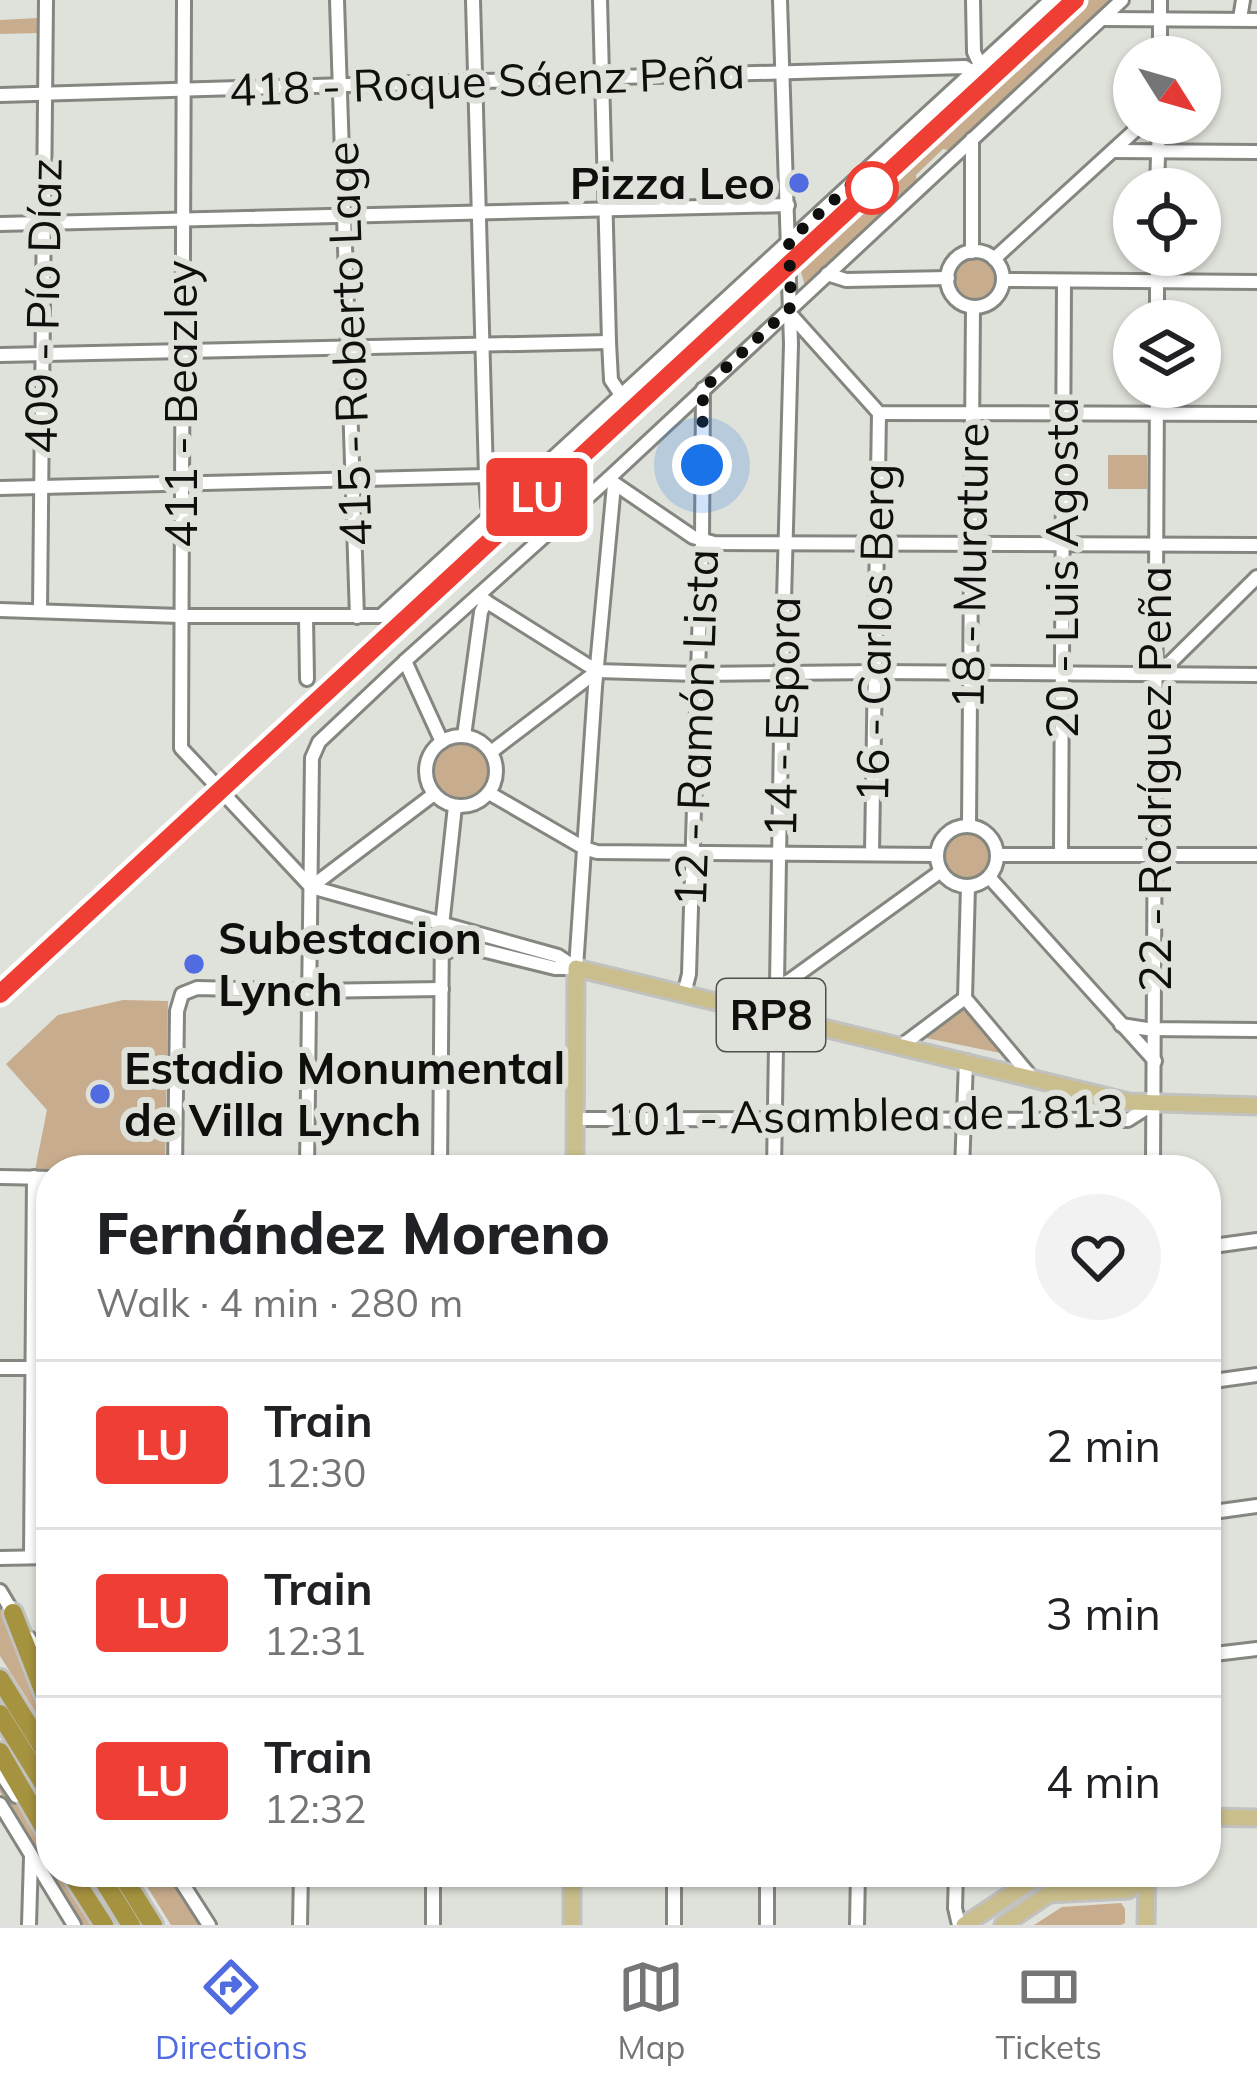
<!DOCTYPE html>
<html lang="en">
<head>
<meta charset="utf-8">
<style>
	:root { --surface:#fff; --page:#f2f2f2; --text:#202124; --muted:#757577; --line:#e0e0e0; --accent:#516be0 }
	body { margin:0; font-family:Mulish,sans-serif; background:var(--page); color:var(--text); height:100vh; display:flex; flex-direction:column; font-size:45px; white-space:nowrap }
	* { box-sizing:border-box; margin:0 }
	p { font-size:39px; color:var(--muted) }
	.icon { flex:none; width:66px; height:66px; fill:none; stroke:currentColor; stroke-width:2; stroke-linecap:round; stroke-linejoin:round }
	.map { position:relative; flex:1; overflow:hidden }
	.details { position:absolute; left:36px; top:1155px; width:1185px; height:732px; display:flex; flex-direction:column; background:var(--surface); border-radius:48px; box-shadow:0 3px 9px #0004 }
	.details>* { flex:none }
	.badge { padding:0 24px; border-radius:9px; font-size:42px; line-height:78px }
	.needle { width:78px; rotate:127deg }
	.controls { position:absolute; left:1113px; top:36px; display:grid; gap:24px }
	.controls a { display:grid; place-items:center; width:108px; height:108px; border-radius:50%; background:var(--surface); box-shadow:0 3px 9px #0004; font-size:60px }
	.you { position:absolute; width:60px; height:60px; margin:-30px; border:9px solid #fff; border-radius:50%; background:#1a73e8; box-shadow:0 0 0 18px #1a73e833 }
	.map>.badge { position:absolute; translate:-50% -50%; box-shadow:0 0 0 6px #fff }
	.round { display:grid; place-items:center; flex:none; width:126px; height:126px; border-radius:63px; background:var(--page) }
	.head { display:flex; align-items:center; justify-content:space-between; height:204px; padding:0 60px }
	h1 { font-size:57px; font-weight:800; line-height:90px }
	ul { padding:0; list-style:none }
	li { display:flex; align-items:center; gap:36px; height:168px; padding:0 60px; border-top:3px solid var(--line) }
	li div { flex:1 }
	li b { display:block; font-size:45px }
	li em { font-style:normal }
	li .badge { min-width:132px; font-weight:700; text-align:center }
	.menu { display:flex; justify-content:space-around; align-items:center; height:168px; border-top:3px solid var(--line); background:var(--surface); font-size:33px; color:var(--muted) }
	.menu a { display:grid; justify-items:center; gap:6px }
	.menu .on { color:var(--accent) }
	.map>svg:first-child { display:block }
	.green { fill:#c8ac8e }
	.lines { fill:none; stroke-linecap:round; stroke-linejoin:round }
	.minor-casing { stroke:#848780; stroke-width:18 }
	.major-casing { stroke:#c1c1c0; stroke-width:21 }
	.highway-casing { stroke:#c1c1c0; stroke-width:24 }
	.minor { stroke:#fff; stroke-width:12 }
	.major { stroke:#cabe8c; stroke-width:15 }
	.highway { stroke:#a6933f; stroke-width:18 }
	.rail { stroke:#666762; stroke-width:3 }
	.line-casing { stroke:#fff; stroke-width:27 }
	.line { stroke:#ef3e33; stroke-width:18 }
	.walk { stroke:#0f100d; stroke-width:12; stroke-dasharray:0 21.6 }
	.poi-dot { fill:#516be0; stroke:#dfe2da; stroke-width:4.5 }
	.stop-dot { fill:#fff; stroke:#ef3e33; stroke-width:6 }
	.labels { text-anchor:middle; stroke-width:12; stroke-linejoin:round; paint-order:stroke }
	.shield { fill:#dfe2da; stroke:#4d4f4a; stroke-width:3 }
	.shield-label { font-size:42px; font-weight:bold; fill:#0f100d }
	.street-label { font-size:45px; fill:#0f100d; stroke:#dfe2da }
	.poi-label { font-size:45px; font-weight:bold; fill:#0f100d; stroke:#dfe2da; text-anchor:start }
</style>
</head>
<body>
<div class="map">
<svg width="1257" height="1925" viewBox="0 0 1257 1925">
	<rect width="100%" height="100%" fill="#dfe2da"/>
	<g class="green">
		<path d="M1083 0H1114L953 151 943 149 916 175 917 182 805 286 799 265Z"/>
		<path d="M38 18 37 33 0 34V20Z"/>
		<circle cx="976" cy="278" r="21"/>
		<rect x="1108" y="455" width="39" height="34"/>
		<circle cx="460" cy="772" r="29"/>
		<circle cx="967" cy="856" r="24"/>
		<path d="M123 1000 168 1001 165 1170H35L47 1110 6 1064 58 1015Z"/>
		<path d="M966 1004 1010 1055 921 1037Z"/>
		<path d="M0 1605 51 1724V1737L0 1656Z"/>
		<path d="M0 1779 51 1852V1872H64L97 1925H81L0 1792Z"/>
		<path d="M138 1872H169L201 1925H171Z"/>
		<path d="M1121 1903 1125 1909V1923L1121 1925H1034L1062 1907Z"/>
	</g>
	<g class="lines">
		<g class="minor-casing">
			<g id="minor">
				<path d="M184 0 181 748 311 887 558 956 576 968"/>
				<path d="M337 0 357 617"/>
				<path d="M473 0 486 476 488 506 492 515"/>
				<path d="M600 0 609 342 611 380 621 395"/>
				<path d="M973 0 974 52 980 65"/>
				<path d="M1103 19 1257 20"/>
				<path d="M1240 19 1243 0"/>
				<path d="M1160 57V0"/>
				<path d="M0 95 965 67 973 72"/>
				<path d="M972 139V252"/>
				<path d="M1114 151 1257 152"/>
				<path d="M1157 189 1159 123"/>
				<path d="M0 224 788 205"/>
				<circle cx="975" cy="279" r="28"/>
				<path d="M1157 255V321"/>
				<path d="M994 259 1143 123"/>
				<path d="M827 274 846 280 948 278"/>
				<path d="M1003 280 1257 282"/>
				<path d="M792 316 879 413 1257 414"/>
				<path d="M0 355 609 342"/>
				<path d="M608 479 693 537 714 543 1257 545"/>
				<path d="M0 488 486 476"/>
				<path d="M479 597 597 671 696 674 876 672 1257 675"/>
				<path d="M0 610 180 616H381L1051 0"/>
				<path d="M40 611 46 0"/>
				<path d="M306 617 307 679"/>
				<path d="M405 661 442 742"/>
				<path d="M1155 673 1170 663 1257 577"/>
				<circle cx="461" cy="771" r="35"/>
				<path d="M464 736 481 612 486 601"/>
				<path d="M491 752 596 672"/>
				<path d="M489 793 584 848 597 852 937 855"/>
				<path d="M969 826 973 307"/>
				<circle cx="967" cy="856" r="30"/>
				<path d="M872 853 879 413"/>
				<path d="M1061 853 1064 282"/>
				<path d="M997 855H1257"/>
				<path d="M989 877 1155 1061"/>
				<path d="M968 886 965 998 1033 1079"/>
				<path d="M311 887 434 794"/>
				<path d="M442 955 455 947 466 946 555 968H575"/>
				<path d="M576 968 595 687 614 485"/>
				<path d="M776 987 789 981 941 871"/>
				<path d="M684 994 689 974 702 541 703 389"/>
				<path d="M1121 1025 1147 1029 1257 1030"/>
				<path d="M901 1046 965 998"/>
				<path d="M575 1119 1128 1120 1153 1104"/>
				<path d="M175 1170 177 1011 182 994 197 988 310 991 442 989"/>
				<path d="M307 1170 312 758 319 742 405 661 608 479 1122 0"/>
				<path d="M440 1170 442 926 455 806"/>
				<path d="M774 1170 782 673 791 344 780 0"/>
				<path d="M962 1170 966 1061"/>
				<path d="M1153 1170 1157 387"/>
				<path d="M0 1177 51 1178"/>
				<path d="M1206 1247 1257 1240"/>
				<path d="M0 1368H51"/>
				<path d="M1206 1382 1257 1375"/>
				<path d="M1206 1513 1257 1506"/>
				<path d="M31 1557 34 1177"/>
				<path d="M0 1558 51 1557"/>
				<path d="M0 1591 15 1616"/>
				<path d="M29 1638 51 1671"/>
				<path d="M1206 1655 1257 1649"/>
				<path d="M0 1772 16 1796"/>
				<path d="M0 1804 74 1925"/>
				<path d="M175 1872 209 1925"/>
				<path d="M956 1872 955 1908 959 1925"/>
				<path d="M29 1925 31 1857"/>
				<path d="M300 1925 301 1872"/>
				<path d="M433 1925V1872"/>
				<path d="M674 1925V1872"/>
				<path d="M767 1925V1872"/>
				<path d="M857 1925 858 1872"/>
			</g>
		</g>
		<g class="major-casing">
			<g id="major">
				<path d="M575 1170 576 968 1129 1102 1257 1106"/>
				<path d="M1206 1817 1257 1818"/>
				<path d="M1048 1894 1128 1890 1137 1884V1872"/>
				<path d="M572 1925V1872"/>
				<path d="M964 1925 1045 1872"/>
				<path d="M1003 1925 1081 1872"/>
				<path d="M1146 1925 1147 1872"/>
			</g>
		</g>
		<g class="highway-casing">
			<g id="highway">
				<path d="M13 1613 51 1711"/>
				<path d="M0 1679 51 1761"/>
				<path d="M0 1714 51 1796"/>
				<path d="M0 1752 51 1840"/>
				<path d="M70 1872 104 1925"/>
				<path d="M98 1872 131 1925"/>
				<path d="M120 1872 153 1925"/>
			</g>
		</g>
		<use href="#minor" class="minor"/>
		<use href="#major" class="major"/>
		<use href="#highway" class="highway"/>
		<path class="rail" d="M0 994 1075 0"/>
	</g>
	<g class="lines">
		<g class="line-casing">
			<path id="line" d="M0 994 1075 0"/>
		</g>
		<use href="#line" class="line"/>
		<path class="walk" d="M702 465 703 389 791 307 789 241 857 179 872 188"/>
	</g>
	<g class="poi-dot">
		<circle cx="799" cy="183" r="12"/>
		<circle cx="194" cy="964" r="12"/>
		<circle cx="100" cy="1094" r="12"/>
	</g>
	<circle class="stop-dot" cx="872" cy="188" r="24"/>
	<g class="labels">
		<rect class="shield" x="717" y="979" width="108" height="72" rx="9"/>
		<g class="shield-label">
			<text x="771" y="1030">RP8</text>
		</g>
		<g class="street-label">
			<text transform="translate(487 81) rotate(-2)" y="16">418 - Roque Sáenz Peña</text>
			<text transform="translate(43 306) rotate(-89)" y="16">409 - Pío Díaz</text>
			<text transform="translate(349 344) rotate(-92)" y="16">415 - Roberto Lage</text>
			<text transform="translate(181 404) rotate(-90)" y="16">411 - Beazley</text>
			<text transform="translate(970 566) rotate(-89)" y="16">18 - Murature</text>
			<text transform="translate(1062 568) rotate(-90)" y="16">20 - Luis Agosta</text>
			<text transform="translate(875 633) rotate(-89)" y="16">16 - Carlos Berg</text>
			<text transform="translate(782 717) rotate(-89)" y="16">14 - Espora</text>
			<text transform="translate(696 728) rotate(-88)" y="16">12 - Ramón Lista</text>
			<text transform="translate(1155 779) rotate(-90)" y="16">22 - Rodríguez Peña</text>
			<text transform="translate(865 1115) rotate(-1)" y="16">101 - Asamblea de 1813</text>
		</g>
		<g class="poi-label">
			<text x="775" y="199" text-anchor="end">Pizza Leo</text>
			<text x="218" y="954">Subestacion<tspan x="218" dy="52">Lynch</tspan></text>
			<text x="124" y="1084">Estadio Monumental<tspan x="124" dy="52">de Villa Lynch</tspan></text>
		</g>
	</g>
</svg>
<div class="controls">
<a><svg class="needle" viewBox="-14 -14 28 28"><path d="M0-13l5 13h-10z" fill="#e53935"/><path d="M0 13l5-13h-10z" fill="#757577"/></svg></a>
<a><svg class="icon" aria-label="locate" viewBox="0 0 24 24"><circle cx="12" cy="12" r="6"/><path d="M12 2v4M12 18v4M2 12h4M18 12h4"/></svg></a>
<a><svg class="icon" aria-label="layers" viewBox="0 0 24 24"><path d="M12 4l9 5-9 5-9-5zM3 14l9 5 9-5"/></svg></a>
</div>
<div class="you" style="left:702px;top:465px"></div>
<b class="badge" style="left:537px;top:497px;background:#ef3e33;color:#fff">LU</b>
<section class="details">
<div class="head"><div><h1>Fernández Moreno</h1><p>Walk · 4 min · 280 m</p></div><a class="round"><svg class="icon" aria-label="heart" viewBox="0 0 24 24"><path d="M12 20l-8-8c-3-5 5-10 8-4 3-6 11-1 8 4z"/></svg></a></div>
<ul>
<li><span class="badge" style="background:#ef3e33;color:#fff">LU</span><div><b>Train</b><p>12:30</p></div><em>2 min</em></li>
<li><span class="badge" style="background:#ef3e33;color:#fff">LU</span><div><b>Train</b><p>12:31</p></div><em>3 min</em></li>
<li><span class="badge" style="background:#ef3e33;color:#fff">LU</span><div><b>Train</b><p>12:32</p></div><em>4 min</em></li>
</ul>
</section>
</div>
<nav class="menu">
<a class="on"><svg class="icon" aria-label="directions" viewBox="0 0 24 24"><path d="M12 3l9 9-9 9-9-9zM9 14v-3h6M13 9l2 2-2 2"/></svg>Directions</a>
<a><svg class="icon" aria-label="map" viewBox="0 0 24 24"><path d="M3 6l6-2 6 2 6-2v14l-6 2-6-2-6 2zM9 4v14M15 6v14"/></svg>Map</a>
<a><svg class="icon" aria-label="tickets" viewBox="0 0 24 24"><path d="M3 7h18v10H3zM15 7v10"/></svg>Tickets</a>
</nav>
</body>
</html>
